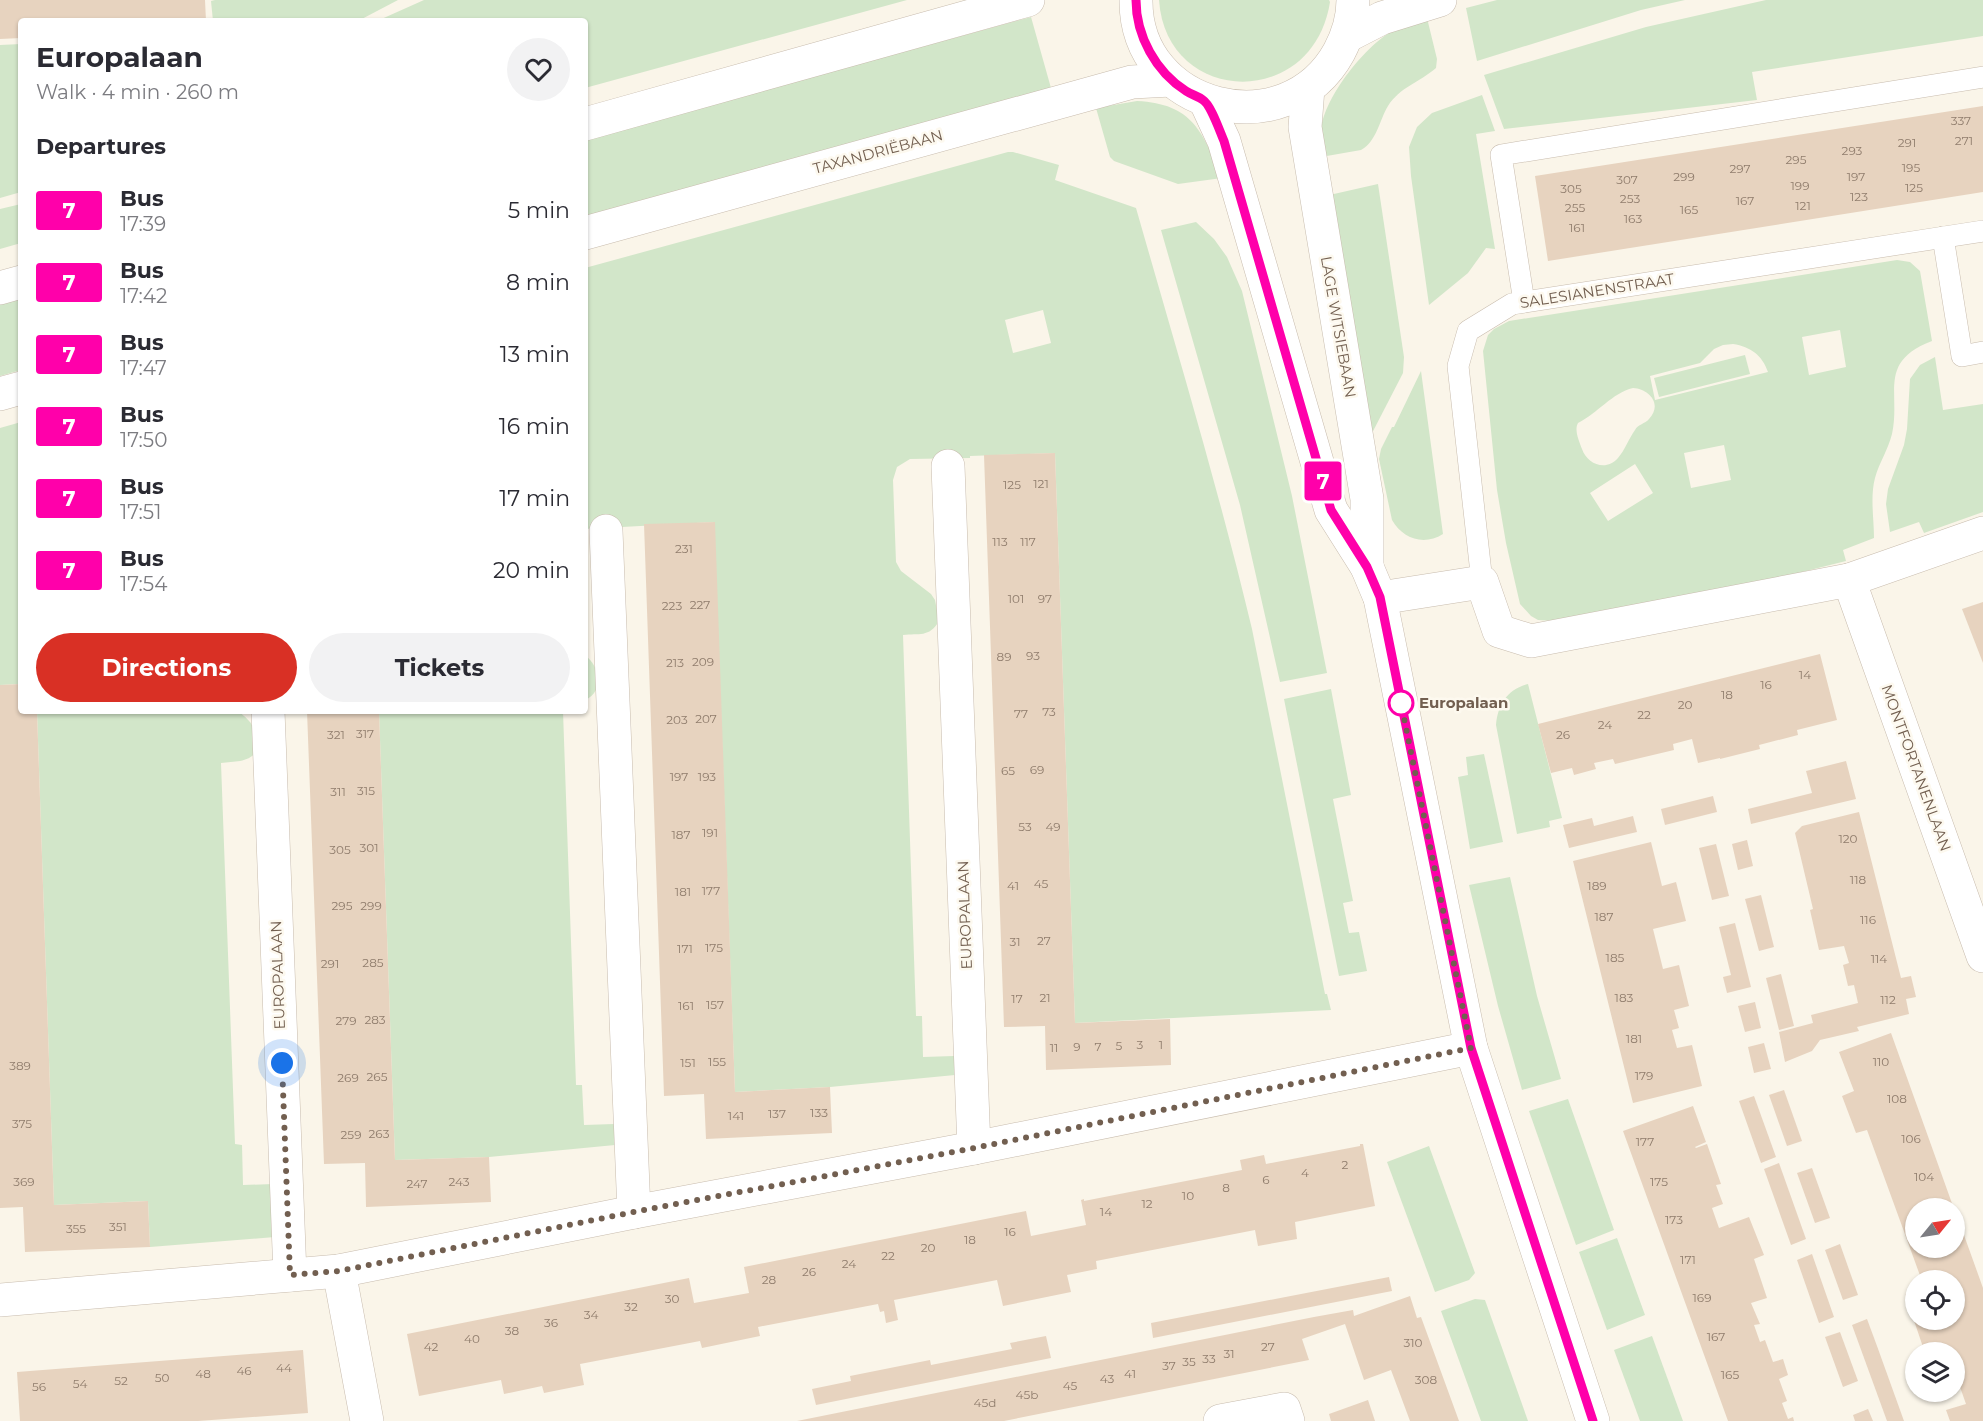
<!DOCTYPE html>
<html lang="en">
<head>
<meta charset="utf-8">
<style>
	:root { --surface:#fff; --page:#f2f2f3; --text:#2b2b33; --muted:#7c7c81; --accent:#d93025 }
	body { margin:0; font-family:Montserrat,sans-serif; background:var(--page); color:var(--text); height:100vh; display:flex; flex-direction:column; font-size:22px; white-space:nowrap }
	* { box-sizing:border-box; margin:0 }
	p { font-size:20px; color:var(--muted) }
	.icon { flex:none; width:33px; height:33px; fill:none; stroke:currentColor; stroke-width:2; stroke-linecap:round; stroke-linejoin:round }
	.map { position:relative; flex:1; overflow:hidden }
	.drawer { position:absolute; left:18px; top:18px; width:570px; height:696px; display:flex; flex-direction:column; background:var(--surface); border-radius:6px; box-shadow:0 2px 4px #0004 }
	.drawer>* { flex:none }
	.badge { padding:0 12px; border-radius:4px; font-size:21px; line-height:39px }
	.needle { width:39px; rotate:60deg }
	.tools { position:absolute; left:1905px; top:1198px; display:grid; gap:12px }
	.tools a { display:grid; place-items:center; width:60px; height:60px; border-radius:50%; background:var(--surface); box-shadow:0 2px 4px #0004; font-size:30px }
	.you { position:absolute; width:30px; height:30px; margin:-15px; border:4px solid #fff; border-radius:50%; background:#1a73e8; box-shadow:0 0 0 9px #1a73e833 }
	.map>.badge { position:absolute; translate:-50% -50%; box-shadow:0 0 0 3px #fff }
	h2 { padding:0 18px; font-size:22px; line-height:54px }
	.round { display:grid; place-items:center; flex:none; width:63px; height:63px; border-radius:32px; background:var(--page) }
	.summary { display:flex; align-items:center; justify-content:space-between; height:102px; padding:0 18px }
	h1 { font-size:28px; font-weight:700; line-height:45px }
	.action { display:flex; gap:12px; margin-top:auto; padding:12px 18px }
	.action a { flex:1; height:69px; border-radius:36px; background:var(--accent); color:#fff; font-size:24px; font-weight:700; line-height:69px; text-align:center }
	.action a+a { background:var(--page); color:var(--text) }
	ul { padding:0; list-style:none }
	li { display:flex; align-items:center; gap:18px; height:72px; padding:0 18px }
	li div { flex:1 }
	li b { display:block; font-size:22px }
	li em { font-style:normal }
	li .badge { min-width:66px; font-weight:700; text-align:center }
	.map>svg:first-child { display:block }
	.green { fill:#d2e6c9; fill-rule:evenodd }
	.building { fill:#e7d3bf }
	.lines { fill:none; stroke-linecap:round; stroke-linejoin:round }
	.service-casing { stroke:#c8bcae; stroke-width:22 }
	.minor-casing { stroke:#c8bcae; stroke-width:34 }
	.tertiary-casing { stroke:#c8bcae; stroke-width:34 }
	.service { stroke:#fff; stroke-width:21 }
	.minor { stroke:#fff; stroke-width:33 }
	.tertiary { stroke:#fff; stroke-width:33 }
	.line-casing { stroke:#fff; stroke-width:14 }
	.line { stroke:#f0a; stroke-width:9 }
	.walk { stroke:#725f50; stroke-width:6; stroke-dasharray:0 10.8 }
	.stop-dot { fill:#fff; stroke:#f0a; stroke-width:3 }
	.labels { text-anchor:middle; stroke-width:5; stroke-linejoin:round; paint-order:stroke }
	.number-label { font-size:12px; fill:#8f7c6c }
	.street-label { font-size:15px; fill:#725f50; stroke:#fdf9ef }
	.stop-label { font-size:15px; font-weight:bold; fill:#725f50; stroke:#fdf9ef; text-anchor:start }
</style>
</head>
<body>
<div class="map">
<svg width="1983" height="1421" viewBox="0 0 1983 1421">
	<rect width="100%" height="100%" fill="#faf5e9"/>
	<g class="green">
		<path d="M398 0 358 21H213L211 1 215 0Z"/>
		<path d="M424 0H907L585 88V21H377Z"/>
		<path d="M1159 0H1329L1330 2C1313 111 1166 106 1159 0Z"/>
		<path d="M1497 0H1685L1641 10 1477 61 1466 8Z"/>
		<path d="M1766 0H1983V36L1752 72 1757 100 1504 129 1484 75 1646 27Z"/>
		<path d="M1031 17 1051 88 585 216V139Z"/>
		<path d="M1427 18 1437 59 1436 68C1420 82 1400 87 1388 106 1379 121 1377 141 1361 150L1321 157C1321 148 1320 139 1321 130 1324 97 1367 43 1396 29 1406 24 1417 22 1427 18Z"/>
		<path d="M21 44V192L0 198V45Z"/>
		<path d="M1482 95 1495 131 1476 134 1495 249 1486 248 1468 273 1429 305 1411 176 1409 147 1417 127 1432 113Z"/>
		<path d="M1137 101C1193 104 1202 131 1222 178L1178 184 1114 161 1110 157 1096 108Z"/>
		<path d="M1008 152H1013L1059 165 1055 180 1136 208C1176 348 1218 487 1252 629L1325 994H1327L1331 1010 1075 1023 1055 453 970 456V458L910 459 897 467 893 480 896 562 901 571 931 594 935 600 939 621C929 638 919 633 903 635L916 1016H922L923 1057 954 1056 955 1075 830 1087 735 1092 714 522 585 529V268ZM1043 310 1051 343 1013 353 1005 320Z"/>
		<path d="M1378 184 1404 357 1403 373 1370 437 1325 196Z"/>
		<path d="M21 204V243L0 249V209Z"/>
		<path d="M1196 222 1214 239 1227 257 1242 291 1292 496 1327 673 1280 682 1240 505 1161 230Z"/>
		<path d="M1897 260 1910 262 1920 271 1932 341C1877 362 1901 393 1892 434 1888 450 1879 463 1875 478 1870 497 1874 519 1874 538L1843 550 1846 561 1794 574 1554 621 1538 620 1531 616 1520 604 1506 543 1497 490 1483 351 1488 335 1494 329 1509 321ZM1840 330 1846 367 1809 375 1802 337ZM1733 344C1751 347 1762 355 1768 372L1655 400 1650 376 1700 363 1714 349 1723 345ZM1633 388C1649 389 1663 404 1649 419 1645 424 1638 424 1635 430 1629 438 1625 450 1618 458 1606 472 1587 464 1582 449 1579 441 1574 430 1578 423 1598 413 1612 393 1633 388ZM1724 445 1731 480 1691 488 1684 453ZM1635 464 1653 493 1608 521 1590 493Z"/>
		<path d="M21 294V370L0 376V300Z"/>
		<path d="M1745 355 1750 374 1659 397 1654 378Z"/>
		<path d="M1935 357 1943 410 1983 404V512L1924 533 1919 522 1890 532 1886 504 1888 489 1904 445 1907 429 1910 379 1920 365Z"/>
		<path d="M1421 371 1443 534C1424 546 1403 539 1392 520L1379 459 1381 449 1392 427H1394Z"/>
		<path d="M21 422V684L0 685V428Z"/>
		<path d="M585 655C600 667 605 691 585 700Z"/>
		<path d="M1528 684 1562 818 1549 821 1550 827 1517 834 1496 725C1498 704 1507 690 1528 684Z"/>
		<path d="M1331 689 1351 795 1333 799 1353 901 1343 903 1349 933 1359 932 1367 971 1339 976 1284 699Z"/>
		<path d="M37 711H238C257 726 254 728 257 751 248 763 235 761 221 763L235 1144 242 1145 243 1185 273 1184 275 1237 150 1247 148 1201 54 1205Z"/>
		<path d="M379 711H563L576 1085H582L584 1125 614 1124 615 1145 489 1157 395 1160Z"/>
		<path d="M1484 754 1503 842 1470 849 1458 777 1468 775 1466 757Z"/>
		<path d="M1510 877 1537 996 1561 1079 1522 1090 1498 1006 1469 885Z"/>
		<path d="M1568 1099 1614 1230 1576 1245 1529 1111Z"/>
		<path d="M1429 1146 1475 1273 1469 1280 1435 1292 1387 1162Z"/>
		<path d="M1617 1238 1645 1315 1607 1330 1579 1252Z"/>
		<path d="M1475 1299 1485 1300 1528 1421H1481L1441 1311Z"/>
		<path d="M1652 1336 1683 1421H1640L1614 1350Z"/>
	</g>
	<g class="building">
		<path d="M0 0H205L206 21H21V38L0 39Z"/>
		<path d="M1983 106V192L1548 261 1535 176Z"/>
		<path d="M1055 453 1075 1023 1170 1019 1171 1065 1046 1070 1045 1026 1004 1027 984 455Z"/>
		<path d="M715 522 735 1092 830 1087 832 1133 706 1139 704 1094 664 1096 644 524Z"/>
		<path d="M1983 602V663L1962 609Z"/>
		<path d="M1820 654 1837 720 1797 730 1798 735 1759 745 1760 749 1720 759V758L1698 763 1692 739 1673 744 1674 750 1615 764 1613 759 1594 763 1596 769 1574 775 1572 768 1551 773 1538 724Z"/>
		<path d="M21 684V711H37L54 1205 148 1201 150 1247 25 1252 23 1207 0 1208V685Z"/>
		<path d="M307 711H379L395 1160 489 1157 491 1202 366 1207 365 1163 324 1164Z"/>
		<path d="M1846 761 1856 799 1751 824 1748 809 1812 793 1806 771Z"/>
		<path d="M1713 796 1717 812 1665 825 1661 809Z"/>
		<path d="M1859 812 1901 978 1911 976 1916 997 1906 999 1909 1014 1857 1027 1859 1031 1820 1040 1812 1051 1785 1062 1779 1032 1813 1023 1811 1015 1858 1003 1854 985 1848 986 1843 965 1849 963 1844 946 1819 950 1810 910 1813 909 1795 833 1802 826Z"/>
		<path d="M1633 816 1637 832 1569 848 1563 825 1592 818 1594 826Z"/>
		<path d="M1747 840 1753 866 1738 870 1732 844Z"/>
		<path d="M1651 842 1662 886 1676 882 1686 921 1653 929 1663 969 1679 965 1689 1006 1674 1010 1679 1028 1672 1030 1677 1048 1692 1045 1702 1086 1633 1103 1573 861Z"/>
		<path d="M1716 844 1729 896 1712 900 1699 848Z"/>
		<path d="M1761 895 1774 947 1759 951 1745 899Z"/>
		<path d="M1735 923 1751 987 1727 993 1723 977 1731 975 1719 927Z"/>
		<path d="M1781 974 1794 1026 1779 1030 1766 978Z"/>
		<path d="M1755 1002 1761 1028 1745 1032 1738 1006Z"/>
		<path d="M1891 1033 1954 1209H1916V1248H1954L1955 1210 1983 1288V1421H1950L1946 1410 1966 1404 1954 1370V1353H1925L1905 1294 1916 1290V1320H1954V1281H1922L1867 1130 1856 1133 1842 1096 1854 1091 1839 1052Z"/>
		<path d="M1764 1043 1771 1069 1754 1073 1748 1047Z"/>
		<path d="M1784 1090 1802 1141 1787 1146 1769 1095Z"/>
		<path d="M1754 1096 1776 1157 1761 1163 1739 1101Z"/>
		<path d="M1693 1106 1706 1142 1695 1147 1696 1148 1707 1144 1721 1184 1716 1185 1723 1204 1712 1208 1719 1228 1749 1217 1764 1255 1754 1259 1767 1298 1751 1303 1760 1324 1754 1325 1760 1342 1765 1340 1773 1362 1783 1359 1788 1375 1779 1379 1787 1401 1782 1403 1788 1419 1793 1417 1794 1421H1728L1623 1131Z"/>
		<path d="M1360 1144H1363L1375 1206 1295 1222 1297 1239 1258 1246 1255 1230 1096 1261 1097 1269 1067 1275 1071 1292 1003 1306 997 1280 894 1300 898 1320 886 1323 884 1311 880 1312 878 1304 758 1327 760 1336 702 1348 700 1341 580 1364 584 1385 544 1393 542 1386 504 1394 501 1380 419 1396 407 1334 689 1278 694 1303 749 1293 744 1267 1026 1211 1031 1236 1086 1225 1081 1200 1084 1199V1201L1242 1170 1240 1160 1264 1155 1266 1164 1360 1146Z"/>
		<path d="M1779 1163 1806 1239 1791 1245 1764 1169Z"/>
		<path d="M1812 1168 1830 1218 1815 1223 1797 1173Z"/>
		<path d="M1840 1244 1858 1295 1843 1300 1825 1250Z"/>
		<path d="M1812 1254 1834 1317 1819 1323 1797 1260Z"/>
		<path d="M1389 1277 1392 1291 1153 1338 1151 1323Z"/>
		<path d="M1410 1296 1417 1318 1421 1317 1459 1421H1410L1391 1370 1364 1380 1345 1324 1302 1339 1309 1360 1004 1421H797L1314 1317 1353 1310 1354 1316Z"/>
		<path d="M1867 1319 1877 1346 1904 1421H1887L1852 1325Z"/>
		<path d="M1840 1332 1858 1381 1843 1387 1825 1337Z"/>
		<path d="M1046 1336 1051 1358 816 1405 812 1389 851 1381 850 1376 930 1360 931 1365 1012 1349 1010 1343Z"/>
		<path d="M303 1350 308 1413 198 1421H20L17 1372Z"/>
		<path d="M1368 1400 1375 1421H1331L1329 1414Z"/>
		<path d="M1868 1409 1873 1421H1855L1853 1415Z"/>
	</g>
	<g class="lines">
		<g class="service-casing">
			<g id="service">
				<path d="M1943 237 1962 356 1983 352"/>
				<path d="M1524 302 1501 155 1983 77"/>
				<path d="M1482 582 1458 366 1468 331 1512 304 1983 231"/>
			</g>
		</g>
		<g class="minor-casing">
			<g id="minor">
				<path d="M1308 88 1305 127 1367 499V567"/>
				<path d="M1205 100 1224 141 1331 510 1367 567 1380 598 1471 1048 1593 1421"/>
				<path d="M948 466 974 1148"/>
				<path d="M606 531 634 1212"/>
				<path d="M1849 580 1983 956"/>
				<path d="M1380 598 1482 582 1499 631 1531 641 1849 580 1983 533"/>
				<path d="M268 711 290 1275"/>
				<path d="M339 1271 367 1421"/>
				<path d="M0 1300 339 1271 634 1212 974 1148 1471 1048"/>
				<path d="M1220 1421 1284 1409 1288 1421"/>
			</g>
		</g>
		<g class="tertiary-casing">
			<g id="tertiary">
				<path d="M1136 0C1135 110 1286 148 1339 52 1348 35 1353 19 1353 0"/>
				<path d="M1347 36 1382 18 1440 0"/>
				<path d="M585 124 1028 0"/>
				<path d="M585 233 1132 82 1171 80"/>
				<path d="M0 288 21 282"/>
				<path d="M0 394 21 388"/>
			</g>
		</g>
		<use href="#service" class="service"/>
		<use href="#minor" class="minor"/>
		<use href="#tertiary" class="tertiary"/>
	</g>
	<g class="lines">
		<g class="line-casing">
			<path id="line" d="M1136 0C1136 36 1156 72 1186 91 1192 95 1198 96 1203 100 1211 105 1220 132 1224 141L1331 510 1367 567 1380 597 1471 1048 1593 1421"/>
		</g>
		<use href="#line" class="line"/>
		<path class="walk" d="M282 1063 290 1275 339 1271 634 1212 974 1148 1471 1048 1401 703"/>
	</g>
	<circle class="stop-dot" cx="1401" cy="703" r="12"/>
	<g class="labels">
		<g class="number-label">
			<text x="1961" y="125">337</text>
			<text x="1964" y="145">271</text>
			<text x="1907" y="147">291</text>
			<text x="1852" y="155">293</text>
			<text x="1796" y="164">295</text>
			<text x="1911" y="172">195</text>
			<text x="1740" y="173">297</text>
			<text x="1684" y="181">299</text>
			<text x="1856" y="181">197</text>
			<text x="1627" y="184">307</text>
			<text x="1800" y="190">199</text>
			<text x="1914" y="192">125</text>
			<text x="1571" y="193">305</text>
			<text x="1859" y="201">123</text>
			<text x="1630" y="203">253</text>
			<text x="1745" y="205">167</text>
			<text x="1803" y="210">121</text>
			<text x="1575" y="212">255</text>
			<text x="1689" y="214">165</text>
			<text x="1633" y="223">163</text>
			<text x="1577" y="232">161</text>
			<text x="1041" y="488">121</text>
			<text x="1012" y="489">125</text>
			<text x="1000" y="546">113</text>
			<text x="1028" y="546">117</text>
			<text x="684" y="553">231</text>
			<text x="1016" y="603">101</text>
			<text x="1045" y="603">97</text>
			<text x="700" y="609">227</text>
			<text x="672" y="610">223</text>
			<text x="1033" y="660">93</text>
			<text x="1004" y="661">89</text>
			<text x="703" y="666">209</text>
			<text x="675" y="667">213</text>
			<text x="1805" y="679">14</text>
			<text x="1766" y="689">16</text>
			<text x="1727" y="699">18</text>
			<text x="1685" y="709">20</text>
			<text x="1049" y="716">73</text>
			<text x="1021" y="718">77</text>
			<text x="1644" y="719">22</text>
			<text x="706" y="723">207</text>
			<text x="677" y="724">203</text>
			<text x="1605" y="729">24</text>
			<text x="365" y="738">317</text>
			<text x="336" y="739">321</text>
			<text x="1563" y="739">26</text>
			<text x="1037" y="774">69</text>
			<text x="1008" y="775">65</text>
			<text x="679" y="781">197</text>
			<text x="707" y="781">193</text>
			<text x="366" y="795">315</text>
			<text x="338" y="796">311</text>
			<text x="1025" y="831">53</text>
			<text x="1053" y="831">49</text>
			<text x="710" y="837">191</text>
			<text x="681" y="839">187</text>
			<text x="1848" y="843">120</text>
			<text x="369" y="852">301</text>
			<text x="340" y="854">305</text>
			<text x="1858" y="884">118</text>
			<text x="1041" y="888">45</text>
			<text x="1013" y="890">41</text>
			<text x="1597" y="890">189</text>
			<text x="711" y="895">177</text>
			<text x="683" y="896">181</text>
			<text x="342" y="910">295</text>
			<text x="371" y="910">299</text>
			<text x="1604" y="921">187</text>
			<text x="1868" y="924">116</text>
			<text x="1044" y="945">27</text>
			<text x="1015" y="946">31</text>
			<text x="714" y="952">175</text>
			<text x="685" y="953">171</text>
			<text x="1615" y="962">185</text>
			<text x="1879" y="963">114</text>
			<text x="373" y="967">285</text>
			<text x="330" y="968">291</text>
			<text x="1045" y="1002">21</text>
			<text x="1624" y="1002">183</text>
			<text x="1017" y="1003">17</text>
			<text x="1888" y="1004">112</text>
			<text x="715" y="1009">157</text>
			<text x="686" y="1010">161</text>
			<text x="375" y="1024">283</text>
			<text x="346" y="1025">279</text>
			<text x="1634" y="1043">181</text>
			<text x="1140" y="1049">3</text>
			<text x="1161" y="1049">1</text>
			<text x="1119" y="1050">5</text>
			<text x="1077" y="1051">9</text>
			<text x="1098" y="1051">7</text>
			<text x="1054" y="1052">11</text>
			<text x="717" y="1066">155</text>
			<text x="1881" y="1066">110</text>
			<text x="688" y="1067">151</text>
			<text x="20" y="1070">389</text>
			<text x="1644" y="1080">179</text>
			<text x="377" y="1081">265</text>
			<text x="348" y="1082">269</text>
			<text x="1897" y="1103">108</text>
			<text x="819" y="1117">133</text>
			<text x="777" y="1118">137</text>
			<text x="736" y="1120">141</text>
			<text x="22" y="1128">375</text>
			<text x="379" y="1138">263</text>
			<text x="351" y="1139">259</text>
			<text x="1911" y="1143">106</text>
			<text x="1645" y="1146">177</text>
			<text x="1345" y="1169">2</text>
			<text x="1305" y="1177">4</text>
			<text x="1924" y="1181">104</text>
			<text x="1266" y="1184">6</text>
			<text x="24" y="1186">369</text>
			<text x="459" y="1186">243</text>
			<text x="1659" y="1186">175</text>
			<text x="417" y="1188">247</text>
			<text x="1226" y="1192">8</text>
			<text x="1188" y="1200">10</text>
			<text x="1147" y="1208">12</text>
			<text x="1106" y="1216">14</text>
			<text x="1674" y="1224">173</text>
			<text x="118" y="1231">351</text>
			<text x="76" y="1233">355</text>
			<text x="1010" y="1236">16</text>
			<text x="970" y="1244">18</text>
			<text x="928" y="1252">20</text>
			<text x="888" y="1260">22</text>
			<text x="1688" y="1264">171</text>
			<text x="849" y="1268">24</text>
			<text x="809" y="1276">26</text>
			<text x="769" y="1284">28</text>
			<text x="1702" y="1302">169</text>
			<text x="672" y="1303">30</text>
			<text x="631" y="1311">32</text>
			<text x="591" y="1319">34</text>
			<text x="551" y="1327">36</text>
			<text x="512" y="1335">38</text>
			<text x="1716" y="1341">167</text>
			<text x="472" y="1343">40</text>
			<text x="1413" y="1347">310</text>
			<text x="431" y="1351">42</text>
			<text x="1268" y="1351">27</text>
			<text x="1229" y="1358">31</text>
			<text x="1209" y="1363">33</text>
			<text x="1189" y="1366">35</text>
			<text x="1169" y="1370">37</text>
			<text x="284" y="1372">44</text>
			<text x="244" y="1375">46</text>
			<text x="203" y="1378">48</text>
			<text x="1130" y="1378">41</text>
			<text x="1730" y="1379">165</text>
			<text x="162" y="1382">50</text>
			<text x="1107" y="1383">43</text>
			<text x="1426" y="1384">308</text>
			<text x="121" y="1385">52</text>
			<text x="80" y="1388">54</text>
			<text x="1070" y="1390">45</text>
			<text x="39" y="1391">56</text>
			<text x="1027" y="1399">45b</text>
			<text x="985" y="1407">45d</text>
		</g>
		<g class="street-label">
			<text transform="translate(878 152) rotate(-15)" y="5">TAXANDRIËBAAN</text>
			<text transform="translate(1597 291) rotate(-9)" y="5">SALESIANENSTRAAT</text>
			<text transform="translate(1338 327) rotate(80)" y="5">LAGE WITSIEBAAN</text>
			<text transform="translate(1916 768) rotate(70)" y="5">MONTFORTANENLAAN</text>
			<text transform="translate(965 915) rotate(-92)" y="5">EUROPALAAN</text>
			<text transform="translate(278 975) rotate(-92)" y="5">EUROPALAAN</text>
		</g>
		<g class="stop-label">
			<text x="1419" y="708">Europalaan</text>
		</g>
	</g>
</svg>
<div class="tools">
<a><svg class="needle" viewBox="-14 -14 28 28"><path d="M0-13l5 13h-10z" fill="#e53935"/><path d="M0 13l5-13h-10z" fill="#7c7c81"/></svg></a>
<a><svg class="icon" aria-label="locate" viewBox="0 0 24 24"><circle cx="12" cy="12" r="6"/><path d="M12 2v4M12 18v4M2 12h4M18 12h4"/></svg></a>
<a><svg class="icon" aria-label="layers" viewBox="0 0 24 24"><path d="M12 4l9 5-9 5-9-5zM3 14l9 5 9-5"/></svg></a>
</div>
<div class="you" style="left:282px;top:1063px"></div>
<b class="badge" style="left:1323px;top:481px;background:#f0a;color:#fff">7</b>
<section class="drawer">
<div class="summary"><div><h1>Europalaan</h1><p>Walk · 4 min · 260 m</p></div><a class="round"><svg class="icon" aria-label="heart" viewBox="0 0 24 24"><path d="M12 20l-8-8c-3-5 5-10 8-4 3-6 11-1 8 4z"/></svg></a></div>
<h2>Departures</h2>
<ul>
<li><span class="badge" style="background:#f0a;color:#fff">7</span><div><b>Bus</b><p>17:39</p></div><em>5 min</em></li>
<li><span class="badge" style="background:#f0a;color:#fff">7</span><div><b>Bus</b><p>17:42</p></div><em>8 min</em></li>
<li><span class="badge" style="background:#f0a;color:#fff">7</span><div><b>Bus</b><p>17:47</p></div><em>13 min</em></li>
<li><span class="badge" style="background:#f0a;color:#fff">7</span><div><b>Bus</b><p>17:50</p></div><em>16 min</em></li>
<li><span class="badge" style="background:#f0a;color:#fff">7</span><div><b>Bus</b><p>17:51</p></div><em>17 min</em></li>
<li><span class="badge" style="background:#f0a;color:#fff">7</span><div><b>Bus</b><p>17:54</p></div><em>20 min</em></li>
</ul>
<div class="action"><a>Directions</a><a>Tickets</a></div>
</section>
</div>
</body>
</html>
